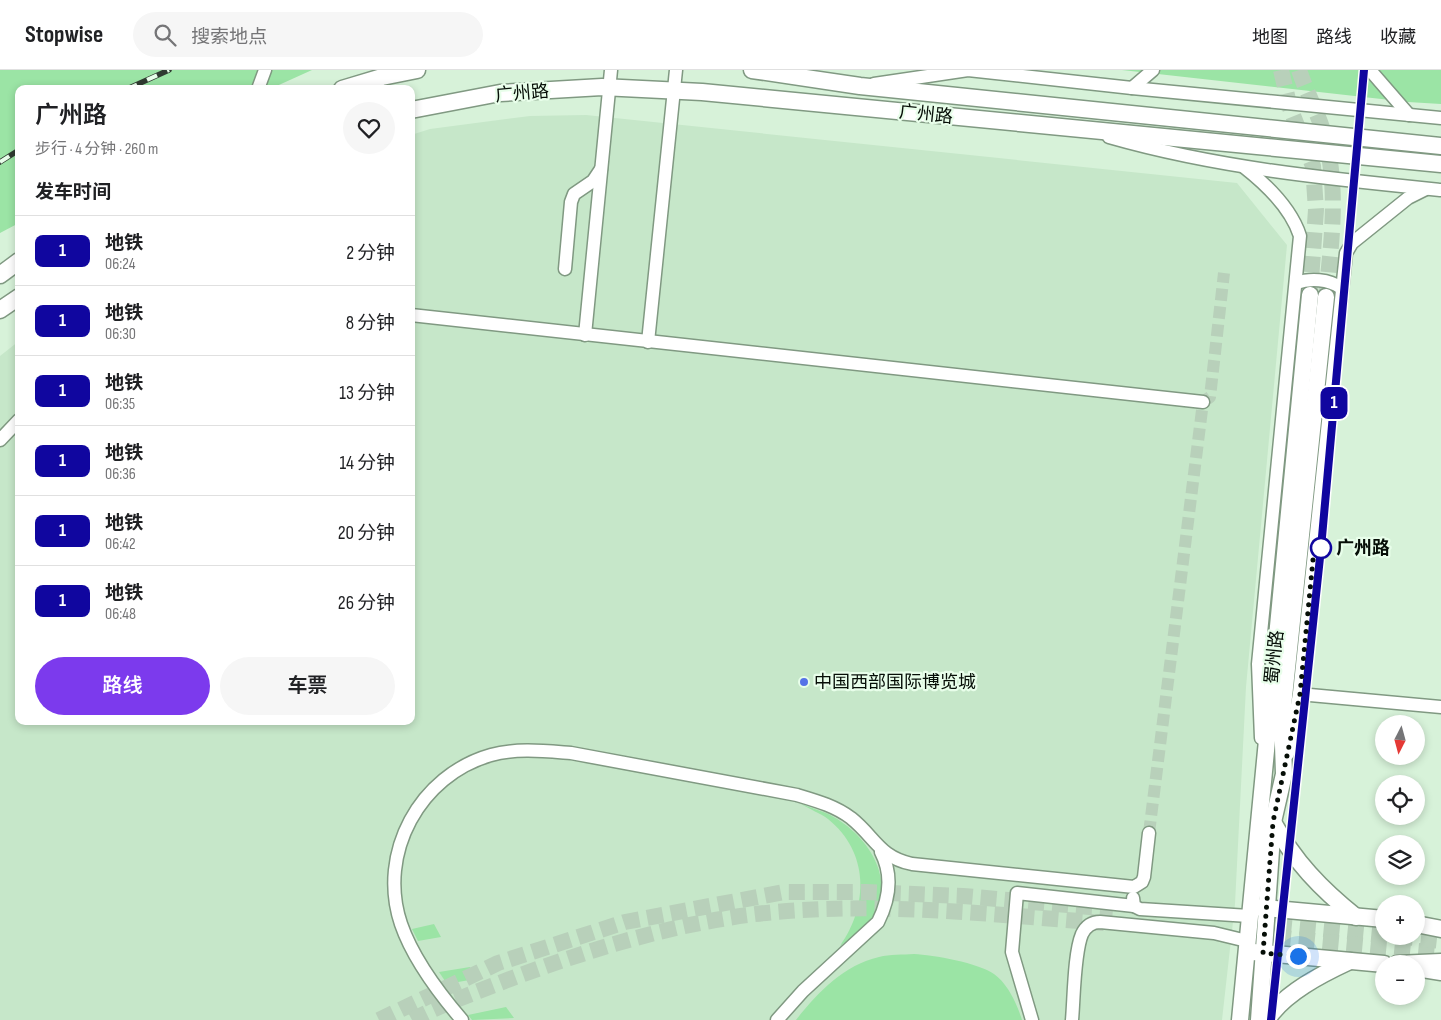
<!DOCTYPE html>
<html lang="zh">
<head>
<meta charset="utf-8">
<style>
	:root { --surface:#fff; --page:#f6f6f6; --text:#202124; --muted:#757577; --line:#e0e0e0; --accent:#7c3aed }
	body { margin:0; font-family:"Sofia Sans Condensed","Noto Sans SC",sans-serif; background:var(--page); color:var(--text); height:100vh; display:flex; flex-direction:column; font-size:19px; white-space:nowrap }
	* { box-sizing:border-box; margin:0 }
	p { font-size:16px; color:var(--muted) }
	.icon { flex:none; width:28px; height:28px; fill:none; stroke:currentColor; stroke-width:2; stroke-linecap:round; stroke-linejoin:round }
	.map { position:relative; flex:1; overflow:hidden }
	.details { position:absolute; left:15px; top:15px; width:400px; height:640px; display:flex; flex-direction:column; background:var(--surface); border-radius:10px; box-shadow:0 2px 8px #0003 }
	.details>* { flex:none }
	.badge { padding:0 10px; border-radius:8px; font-size:18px; line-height:32px }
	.needle { width:32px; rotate:186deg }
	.fabs { position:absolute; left:1375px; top:645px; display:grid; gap:10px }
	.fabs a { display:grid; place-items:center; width:50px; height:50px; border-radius:50%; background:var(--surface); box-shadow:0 2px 8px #0003; font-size:25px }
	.you { position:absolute; width:25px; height:25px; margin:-12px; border:4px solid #fff; border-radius:50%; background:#1a73e8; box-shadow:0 0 0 8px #1a73e833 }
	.map>.badge { position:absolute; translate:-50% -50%; box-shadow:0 0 0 2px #fff }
	h2 { padding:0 20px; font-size:19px; line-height:45px }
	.round { display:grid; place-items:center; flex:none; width:52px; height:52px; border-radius:26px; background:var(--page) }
	.headline { display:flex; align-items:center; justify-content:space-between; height:85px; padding:0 20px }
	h1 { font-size:24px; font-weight:600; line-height:38px }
	.action { display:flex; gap:10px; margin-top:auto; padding:10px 20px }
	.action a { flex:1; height:58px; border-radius:30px; background:var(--accent); color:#fff; font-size:20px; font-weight:600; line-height:58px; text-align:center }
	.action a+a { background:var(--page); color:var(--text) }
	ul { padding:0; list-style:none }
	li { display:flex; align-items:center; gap:15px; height:70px; padding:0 20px; border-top:1px solid var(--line) }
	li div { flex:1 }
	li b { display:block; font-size:19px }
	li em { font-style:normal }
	li .badge { min-width:55px; font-weight:700; text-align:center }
	header { display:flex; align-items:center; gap:30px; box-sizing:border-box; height:70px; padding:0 25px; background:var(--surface); border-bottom:1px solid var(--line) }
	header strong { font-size:24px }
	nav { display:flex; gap:28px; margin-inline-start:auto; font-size:18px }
	.search { width:350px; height:45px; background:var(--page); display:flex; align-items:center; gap:12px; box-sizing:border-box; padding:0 18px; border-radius:28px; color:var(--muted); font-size:19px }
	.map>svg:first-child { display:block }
	.built { fill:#c6e7c9 }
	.green { fill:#9be4a5 }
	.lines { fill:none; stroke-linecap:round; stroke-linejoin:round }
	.minor-tunnel { stroke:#b8d0ba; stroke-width:12; stroke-dasharray:12 6; stroke-linecap:butt }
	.major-tunnel { stroke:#b8d0ba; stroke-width:16; stroke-dasharray:16 8; stroke-linecap:butt }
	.minor-casing { stroke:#809982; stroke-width:15 }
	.major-casing { stroke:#809982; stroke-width:19 }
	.minor { stroke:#fff; stroke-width:12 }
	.major { stroke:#fff; stroke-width:16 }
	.rail-casing { stroke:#303b31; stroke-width:5.5 }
	.rail { stroke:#e8feea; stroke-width:4; stroke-dasharray:11; stroke-linecap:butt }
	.line-casing { stroke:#fff; stroke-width:11 }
	.line { stroke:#10069f; stroke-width:8 }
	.walk { stroke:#060e07; stroke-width:5; stroke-dasharray:0 9 }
	.stop-dot { fill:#fff; stroke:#10069f; stroke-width:2.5 }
	.poi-dot { fill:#5572e7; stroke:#e8feea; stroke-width:2 }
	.labels { text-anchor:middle; stroke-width:4.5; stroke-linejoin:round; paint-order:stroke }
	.street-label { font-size:18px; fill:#060e07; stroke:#e8feea }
	.stop-label { font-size:18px; font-weight:bold; fill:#060e07; stroke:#e8feea; text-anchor:start }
	.poi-label { font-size:18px; fill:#060e07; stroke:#e8feea; text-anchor:start }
</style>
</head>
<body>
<header>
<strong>Stopwise</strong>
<div class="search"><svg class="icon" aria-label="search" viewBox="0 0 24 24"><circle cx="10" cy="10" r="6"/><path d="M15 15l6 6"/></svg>搜索地点</div>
<nav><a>地图</a><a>路线</a><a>收藏</a></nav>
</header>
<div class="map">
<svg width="1441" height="950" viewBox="0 0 1441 950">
	<rect width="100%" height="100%" fill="#d7f2d9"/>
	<path class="built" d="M586 45 1237 113 1287 175 1246 617 1235 834 1222 950H0V286L19 271V651H411V65L430 59 530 46Z"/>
	<g class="green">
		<path d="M0 0H312L270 19H19V153L0 163Z"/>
		<path d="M1122 0H1441V34L1408 32Z"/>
		<path d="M801 734C809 737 818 740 826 743 867 762 900 811 870 852 862 862 850 869 840 876 869 835 869 782 828 749 820 743 809 739 801 734Z"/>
		<path d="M434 854 441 867 418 871 412 859Z"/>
		<path d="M914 884C933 885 979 893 994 904 1008 914 1017 934 1022 950H796C817 923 844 895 879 887 890 884 903 885 914 884Z"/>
		<path d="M470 897 475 909 447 914 439 902Z"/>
		<path d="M506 937 514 948 472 950 468 945Z"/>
	</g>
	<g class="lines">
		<path class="minor-tunnel" d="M1149 763 1203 332 1210 327 1224 203"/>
		<g class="major-tunnel">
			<path d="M1281 0 1290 38 1313 96 1316 140 1310 224"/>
			<path d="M1299 0C1307 24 1322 51 1327 75 1338 126 1331 176 1326 227"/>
			<path d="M1252 852 1384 865"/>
			<path d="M1251 865 1441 883"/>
			<path d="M1397 866 1441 871"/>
			<path d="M379 950 498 893 625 852 784 822H866L963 826 1113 839"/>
			<path d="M412 950C442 934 477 922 510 909 599 876 692 848 787 841 893 833 1000 845 1104 853"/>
		</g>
		<g class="minor-casing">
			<g id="minor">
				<path d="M1370 0 1409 45"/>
				<path d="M874 14 968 0 1132 18 1441 48"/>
				<path d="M1132 18 1153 0"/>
				<path d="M258 19 265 0"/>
				<path d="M1109 67C1217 98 1330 109 1441 120"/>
				<path d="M1244 97C1267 115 1291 138 1300 166L1258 594 1261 668"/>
				<path d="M565 199 571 132 574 124 593 111 601 99"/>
				<path d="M1296 213C1310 208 1329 209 1341 218"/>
				<path d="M411 245 1203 332"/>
				<path d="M585 265 611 0"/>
				<path d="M648 272 676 0"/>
				<path d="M0 370 19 350"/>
				<path d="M1299 624 1441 637"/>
				<path d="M1288 684 1299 624 1346 183 1352 173 1408 128 1426 119"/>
				<path d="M1133 828 1134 836 1140 839 1249 846"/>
				<path d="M1416 900 1441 904"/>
				<path d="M462 950C438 922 413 889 401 854 377 783 420 705 491 685 517 678 544 681 571 683L797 725C817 731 835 736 851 748 875 767 879 787 912 794L1134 817 1142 812 1144 807 1149 763"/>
				<path d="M777 950 803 921 878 852C890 828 893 805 881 782"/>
				<path d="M1032 950 1012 882 1017 823 1134 836"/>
				<path d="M1072 950C1074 928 1074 883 1082 864 1086 856 1092 852 1100 852L1214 863 1247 871"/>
			</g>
		</g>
		<g class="major-casing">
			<g id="major">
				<path d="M752 0 860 16 1441 76"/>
				<path d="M342 19 382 7 417 0"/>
				<path d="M411 40 500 23 602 17 702 22 1441 94"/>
				<path d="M0 205 19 191"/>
				<path d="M0 240 19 227"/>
				<path d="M1273 752C1294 791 1321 819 1356 847"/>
				<path d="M1254 837 1384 849"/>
				<path d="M1416 854 1441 859"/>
				<path d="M1253 882 1384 894"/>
				<path d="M1397 894 1441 892"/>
				<path d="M1240 950 1310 225"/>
				<path d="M1259 950 1273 752 1284 704 1282 646 1326 227"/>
				<path d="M1267 950C1284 923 1322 904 1350 891"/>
			</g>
		</g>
		<use href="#minor" class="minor"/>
		<use href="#major" class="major"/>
		<g class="rail-casing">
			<g id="rail">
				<path d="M127 19 169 0"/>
				<path d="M0 92 19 80"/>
			</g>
		</g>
		<use href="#rail" class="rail"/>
	</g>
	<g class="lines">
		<g class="line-casing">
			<path id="line" d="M1271 950 1321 478 1364 0"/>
		</g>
		<use href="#line" class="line"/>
		<path class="walk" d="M1298 886 1263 883 1273 752 1300 624 1315 469 1321 478"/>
	</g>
	<circle class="stop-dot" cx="1321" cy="478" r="10"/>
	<circle class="poi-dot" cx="804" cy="612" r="5"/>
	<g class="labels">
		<g class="street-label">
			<text transform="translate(522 23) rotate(-5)" y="6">广州路</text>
			<text transform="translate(926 44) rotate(6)" y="6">广州路</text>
			<text transform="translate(1274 587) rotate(-84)" y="6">蜀州路</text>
		</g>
		<g class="stop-label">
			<text x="1336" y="484">广州路</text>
		</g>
		<g class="poi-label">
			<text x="814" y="618">中国西部国际博览城</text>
		</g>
	</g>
</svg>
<div class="fabs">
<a><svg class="needle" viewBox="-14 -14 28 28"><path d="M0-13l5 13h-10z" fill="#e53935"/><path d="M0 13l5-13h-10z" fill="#757577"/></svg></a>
<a><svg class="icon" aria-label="locate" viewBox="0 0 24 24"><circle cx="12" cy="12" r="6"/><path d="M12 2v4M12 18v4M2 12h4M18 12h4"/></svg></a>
<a><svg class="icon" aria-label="layers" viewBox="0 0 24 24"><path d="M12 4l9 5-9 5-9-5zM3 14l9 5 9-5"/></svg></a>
<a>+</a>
<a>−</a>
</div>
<div class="you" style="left:1298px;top:886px"></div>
<b class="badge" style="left:1334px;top:333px;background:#10069f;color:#fff">1</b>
<section class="details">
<div class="headline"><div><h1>广州路</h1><p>步行 · 4 分钟 · 260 m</p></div><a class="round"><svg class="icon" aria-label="heart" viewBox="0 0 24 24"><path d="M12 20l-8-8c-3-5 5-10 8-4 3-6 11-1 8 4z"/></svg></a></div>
<h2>发车时间</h2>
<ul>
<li><span class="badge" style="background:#10069f;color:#fff">1</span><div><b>地铁</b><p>06:24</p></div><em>2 分钟</em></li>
<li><span class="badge" style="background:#10069f;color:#fff">1</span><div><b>地铁</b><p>06:30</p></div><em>8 分钟</em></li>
<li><span class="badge" style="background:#10069f;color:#fff">1</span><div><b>地铁</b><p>06:35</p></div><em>13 分钟</em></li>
<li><span class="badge" style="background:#10069f;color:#fff">1</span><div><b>地铁</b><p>06:36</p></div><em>14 分钟</em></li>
<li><span class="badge" style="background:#10069f;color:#fff">1</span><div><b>地铁</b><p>06:42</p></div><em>20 分钟</em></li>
<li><span class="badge" style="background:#10069f;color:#fff">1</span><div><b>地铁</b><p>06:48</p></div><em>26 分钟</em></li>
</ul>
<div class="action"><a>路线</a><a>车票</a></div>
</section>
</div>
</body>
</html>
